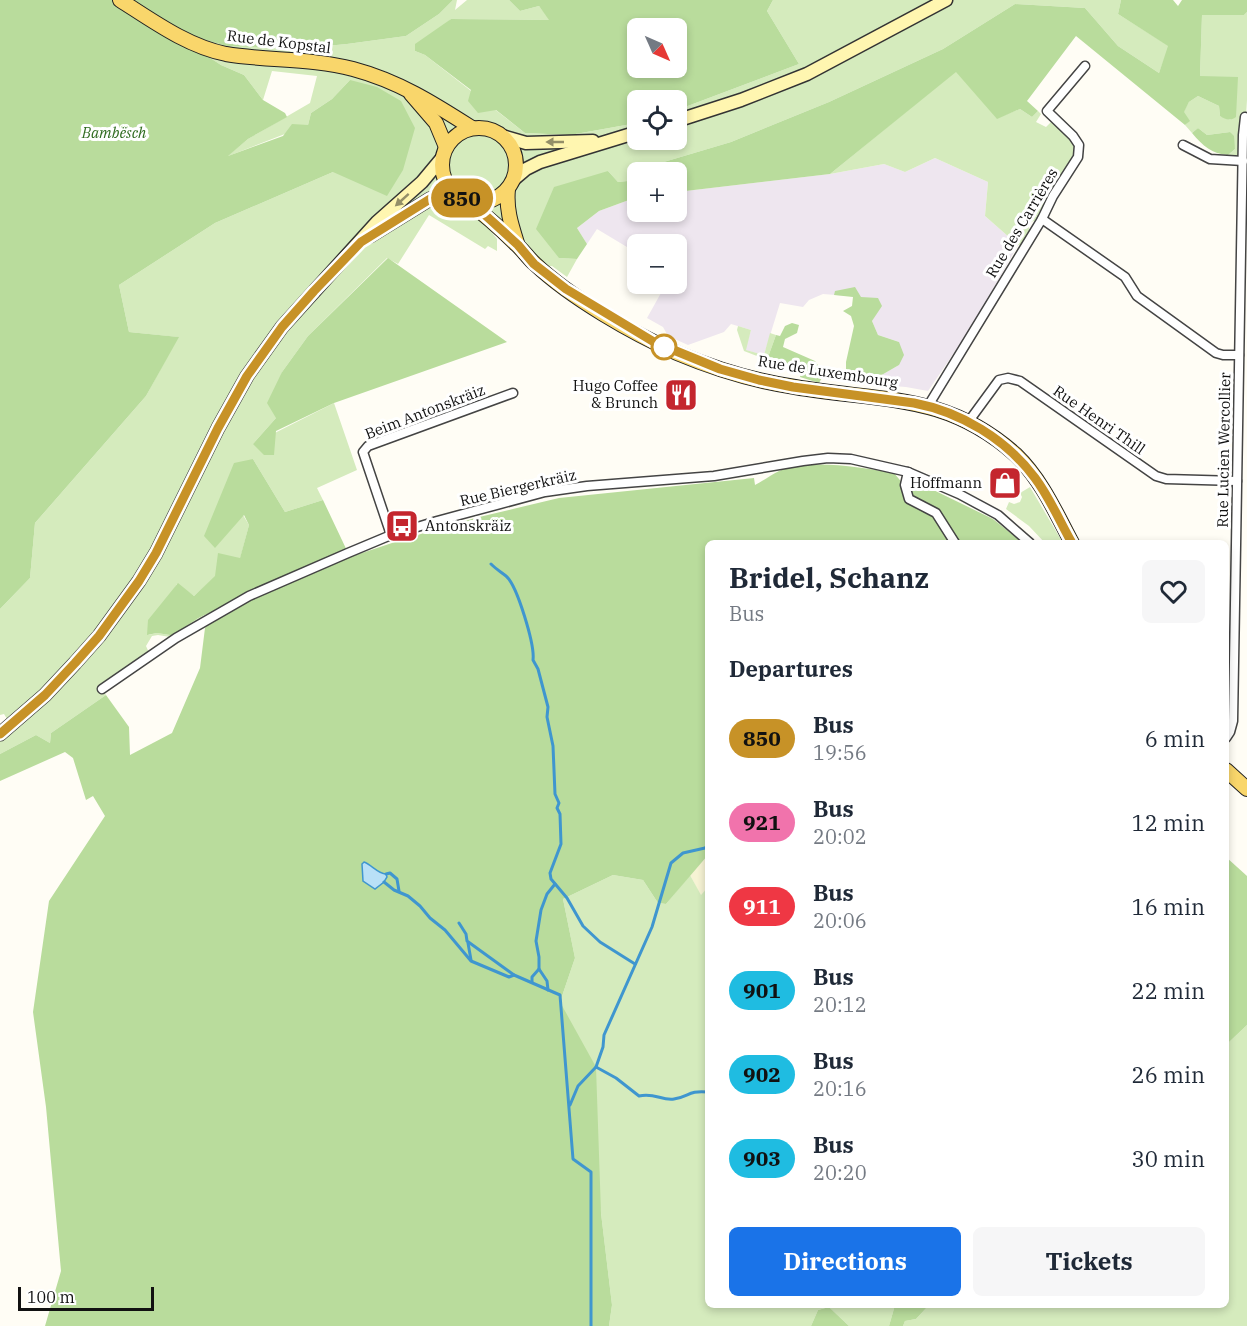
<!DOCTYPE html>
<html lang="en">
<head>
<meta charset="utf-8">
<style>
	:root { --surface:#fff; --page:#f6f6f7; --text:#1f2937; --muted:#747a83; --accent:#1a73e8 }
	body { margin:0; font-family:"IBM Plex Serif",serif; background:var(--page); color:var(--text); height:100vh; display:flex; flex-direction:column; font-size:22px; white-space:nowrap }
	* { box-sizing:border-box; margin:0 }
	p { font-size:20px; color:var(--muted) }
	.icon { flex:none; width:33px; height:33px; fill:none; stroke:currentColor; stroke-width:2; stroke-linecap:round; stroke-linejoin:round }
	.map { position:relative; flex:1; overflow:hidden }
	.drawer { position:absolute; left:705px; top:540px; width:524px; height:768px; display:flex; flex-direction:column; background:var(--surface); border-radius:9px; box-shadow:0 3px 9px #0003 }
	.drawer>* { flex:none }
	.badge { padding:0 12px; border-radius:20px; font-size:21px; line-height:39px }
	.needle { width:39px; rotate:135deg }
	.fabs { position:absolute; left:627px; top:18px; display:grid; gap:12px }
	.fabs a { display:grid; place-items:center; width:60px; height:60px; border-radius:9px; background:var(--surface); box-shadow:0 3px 9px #0003; font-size:30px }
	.scale { position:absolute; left:18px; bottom:15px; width:136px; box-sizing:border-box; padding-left:6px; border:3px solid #111; border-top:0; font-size:16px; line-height:21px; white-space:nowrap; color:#111; -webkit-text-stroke:4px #fff; paint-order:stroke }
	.map>.badge { position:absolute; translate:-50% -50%; box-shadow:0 0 0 3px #fff }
	h2 { padding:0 24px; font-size:22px; line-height:54px }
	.round { display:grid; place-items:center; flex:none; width:63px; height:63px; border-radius:9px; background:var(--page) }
	.summary { display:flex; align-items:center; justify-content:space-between; height:102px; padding:0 24px }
	h1 { font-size:28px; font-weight:700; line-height:45px }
	.action { display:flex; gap:12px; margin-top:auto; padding:12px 24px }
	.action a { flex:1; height:69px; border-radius:9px; background:var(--accent); color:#fff; font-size:24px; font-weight:700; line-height:69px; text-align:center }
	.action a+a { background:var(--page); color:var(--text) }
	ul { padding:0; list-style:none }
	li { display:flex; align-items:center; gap:18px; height:84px; padding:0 24px }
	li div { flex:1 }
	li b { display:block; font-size:22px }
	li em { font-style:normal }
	li .badge { min-width:66px; font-weight:700; text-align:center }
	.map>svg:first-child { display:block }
	.industrial { fill:#eee6ef }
	.farmland { fill:#f6f3d4 }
	.green { fill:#d5ebbd }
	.forest { fill:#b9dc9c; fill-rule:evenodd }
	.water { fill:#b9e0f7; stroke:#3f96cf; stroke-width:1.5 }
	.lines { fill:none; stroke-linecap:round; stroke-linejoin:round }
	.stream { stroke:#3f96cf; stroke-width:3 }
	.street-casing { stroke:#444; stroke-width:11 }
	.secondary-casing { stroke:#333; stroke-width:15 }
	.primary-casing { stroke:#222; stroke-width:16 }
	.street { stroke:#fff; stroke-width:8 }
	.secondary { stroke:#fff6b0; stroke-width:12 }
	.primary { stroke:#f9d66b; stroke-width:14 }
	.oneway { fill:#948f68 }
	.line-casing { stroke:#fff; stroke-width:14 }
	.line { stroke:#c79227; stroke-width:9 }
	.stop-dot { fill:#fff; stroke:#c79227; stroke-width:3 }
	.labels { text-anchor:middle; stroke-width:6; stroke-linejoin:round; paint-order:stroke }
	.street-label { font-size:15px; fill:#111; stroke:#fff }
	.park-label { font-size:15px; font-style:italic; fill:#2f6b1f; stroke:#fff }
	.poi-label { font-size:15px; fill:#111; stroke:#fff; text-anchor:end }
</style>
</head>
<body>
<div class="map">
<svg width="1247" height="1326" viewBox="0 0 1247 1326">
	<rect width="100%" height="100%" fill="#fffdf5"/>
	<path class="industrial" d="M935 158 988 182 985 216 1018 245 971 328 928 391 906 387 866 384 899 365V342L878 335 872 321 881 306 861 297 823 294 809 300 803 307 780 303 764 355 745 350 751 330 731 324 724 332 688 345 668 336 663 327 647 318 666 284H676V244H638L637 253 597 229 587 244 577 228 599 211 637 197 638 212H676L677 192 830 174 884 164 905 172Z"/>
	<path class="farmland" d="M708 855V887L701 896 690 875Z"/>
	<g class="green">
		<path d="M453 0H457L455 10 467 0H509L520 11 539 6 550 20 451 19 415 51 425 55 525 133 570 135 637 123 638 140H676L677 110 799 64 767 11 773 0H1121L1118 14 1169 46 1159 73 1118 46 1085 8 1015 4 943 49 829 102 731 142 657 164 651 172H638L637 180 618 182 608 171 559 258 577 259 567 277 552 266 539 268 486 225 497 239V251L488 246 485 249 429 215 398 264 387 258 308 336 282 372 276 418 253 444 334 403 357 470 317 488 323 500 285 512 253 459 215 547 243 515 249 525 240 559 216 576 194 596 177 584 148 635 157 633 176 636C192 620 203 614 224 610L205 628V621L176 638 158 635 152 636 146 646 151 657 102 689 106 695 51 733 50 743 36 735 0 754V725L7 719 4 714 0 715V609L30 578 35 523 146 396 178 337 129 332 119 285 215 223 333 172 350 80 332 99 311 113 308 125 226 157 248 139 310 103 317 76 272 71 263 100 244 75 221 65 161 27 305 48 347 44 406 36 439 14Z"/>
		<path d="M1247 12V100L1243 161 1228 155 1235 149 1230 132 1207 135 1198 128 1192 133 1185 125 1189 121 1183 113 1189 102 1198 96 1219 106 1220 116 1231 120 1200 76 1202 14 1244 15Z"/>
		<path d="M956 71 997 118 1020 109 1032 117 1038 111 1041 114 1036 122 1046 127 1051 122 1071 139 1077 146 1076 155 1047 197 1035 221 1028 222 1030 232 1023 244 1018 245 985 216 988 182 935 158 905 172 884 164 830 174Z"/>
		<path d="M738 326 751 330 746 350 764 355 770 333 776 335 767 360 744 351 737 330Z"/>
		<path d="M1030 487 1063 543H1045L1029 526 1006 509 1009 502 1014 504 1020 502 1022 497 1020 493Z"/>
		<path d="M613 875 643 880 658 903 666 904 690 875 701 895 708 887V1305H895L889 1326H849L829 1307 818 1310 811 1326H609L612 1305 601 1213 560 1002 575 958 563 899Z"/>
		<path d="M1247 1025V1326H903L905 1321 916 1319 929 1305H1226V1045Z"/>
	</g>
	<g class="forest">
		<path d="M0 0H453L439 14 406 36 347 44 305 48 227 46 164 28 221 65 244 75 263 100 285 113 287 117 248 139 228 156 283 136 292 124 308 125 311 113 332 99 350 80 377 87 401 101 415 128 403 170 387 196 333 172 215 223 119 285 129 332 179 337 146 396 35 523 30 578 0 609Z"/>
		<path d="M509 0H773L767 11 799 64 677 110 676 100H638L637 123 570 135 525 133 496 110 478 113 468 101 471 90 425 55 415 51V44L451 19 549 20 539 6 520 11ZM638 28H676V68H638Z"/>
		<path d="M1121 0H1173L1178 6 1182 0H1247V12L1244 15H1202L1200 76 1238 77 1236 117C1230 121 1226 120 1220 116L1219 106 1198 96 1189 102 1184 112 1190 121 1185 125 1076 36 1027 101 1038 111 1032 117 1020 109 997 119 956 72 830 174 677 192 676 172H651L657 164 731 142 829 102 943 49 1015 4 1085 8 1118 46 1159 73 1168 46 1118 14Z"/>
		<path d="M1198 128 1207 135 1230 132 1234 136 1235 149 1228 155C1212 154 1203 146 1192 133Z"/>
		<path d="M608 171 618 182 637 180V197L599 211 577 228 587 244 577 259 559 258 536 229 554 187Z"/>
		<path d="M388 258 507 342 334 403 276 431 274 455H264L253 444 276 418 267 403 282 372 308 336Z"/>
		<path d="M855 287 861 297 878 298 882 306 872 321 878 335 899 342 904 355 899 365 866 384 846 380V362L854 326 851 316 843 311 852 306 853 297 834 295 835 291Z"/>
		<path d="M792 323 799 325 797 333 785 339 783 347 815 361 824 374 819 383 800 377 802 369 767 360 776 335 780 336 785 326Z"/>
		<path d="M253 459 285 512 323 500 350 557 404 539 475 518 559 498 754 478 755 485C763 481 771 475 779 471 809 458 862 468 894 473L904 485 913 480 993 519 1023 543H708V855L666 904 658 903 643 880 613 875 563 899 575 958 560 1002 596 1067 601 1213 612 1305 609 1326H45L61 1271 46 1107 33 1012 49 901 105 816 93 796 86 800 73 758 65 752 0 781V754L36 735 50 743 51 733 106 695 129 727 130 755 172 733 200 668 205 628 223 610C204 612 190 622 176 636L157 633 147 635 148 620 178 583 194 596 215 576 218 553 240 558 249 525 244 515 215 548 204 536 234 463Z"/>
		<path d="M1226 857 1247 876V1025L1226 1045Z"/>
		<path d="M895 1305H929L916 1319 905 1321 903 1326H889Z"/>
		<path d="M829 1307 849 1326H811L818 1310Z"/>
	</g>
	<path class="water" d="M364 862C372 865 377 873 386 874L387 877 384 882 375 889 363 881 362 864Z"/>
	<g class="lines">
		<g class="stream">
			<path d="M491 564C496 569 501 572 506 576 517 585 535 645 533 660L538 669 548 707 547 717 553 746 555 794 559 803 557 808 560 814 561 844 550 873 551 879 567 898 583 926 600 942 635 964"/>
			<path d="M386 874 390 873 397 879 399 891"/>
			<path d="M384 882 394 890 408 896 420 906 430 918 445 930 471 961 509 977 514 975"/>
			<path d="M459 923 466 934 467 941 514 975 560 995 573 1159 591 1172V1326"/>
			<path d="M468 943 471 960"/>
			<path d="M532 982V977L539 969"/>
			<path d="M548 990 547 981 539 969V957L536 941 541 910 547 894 555 884"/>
			<path d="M596 1067 616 1078 639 1096C654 1092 662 1101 674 1099 689 1097 688 1090 708 1092"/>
			<path d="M570 1105 578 1086 596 1067 603 1047 604 1035 652 927 671 863 683 853 705 848 708 845"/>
		</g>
		<g class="street-casing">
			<g id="street">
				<path d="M1183 145 1210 159 1243 161"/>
				<path d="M1042 219 1125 277 1137 296 1216 353 1223 355H1239"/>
				<path d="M928 406 1042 219 1053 196 1078 157 1079 145 1073 136 1047 111 1085 66"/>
				<path d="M969 421 999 380 1008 378 1020 381 1156 476 1166 479 1237 481"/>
				<path d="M908 472 905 485 909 499 936 513 955 543"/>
				<path d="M391 535 363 452 368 446 513 393"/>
				<path d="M102 689 176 638 249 596 348 553 391 535 437 521 545 492 587 486 714 476 803 461 828 458 851 459 908 472 959 494 998 515 1030 543"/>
				<path d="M1226 738 1230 732 1233 721 1243 135 1245 117"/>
			</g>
		</g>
		<g class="secondary-casing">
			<g id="secondary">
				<path d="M676 121 741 100 807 74 946 0"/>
				<path d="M502 136 526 143 593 141"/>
				<path d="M513 180 526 169 540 162 638 132"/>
				<path d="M370 236 430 199 453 192"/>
				<path d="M0 734 45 695 75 663 99 636 139 581 156 553 218 428 247 376 282 327 377 222 422 182 442 158"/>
			</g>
		</g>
		<g class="primary-casing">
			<g id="primary">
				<path d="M120 0C153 21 187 46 226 54 268 61 311 58 353 69 398 81 433 103 472 128"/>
				<path d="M411 94 436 123 446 147"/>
				<circle cx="479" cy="165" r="37"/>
				<path d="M508 189C506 209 511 224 517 243"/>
				<path d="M465 200C483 213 500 228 516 244 523 250 528 258 535 264 571 298 632 333 677 353 715 369 754 381 795 387 880 402 946 392 1016 455 1041 479 1056 513 1072 543"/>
				<path d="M1226 770 1247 789"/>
			</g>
		</g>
		<use href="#street" class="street"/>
		<use href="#secondary" class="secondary"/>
		<use href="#primary" class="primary"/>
	</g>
	<defs><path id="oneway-solid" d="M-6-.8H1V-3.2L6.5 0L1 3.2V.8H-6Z" transform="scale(1.5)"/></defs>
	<g class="oneway">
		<use href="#oneway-solid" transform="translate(555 142) rotate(180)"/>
		<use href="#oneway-solid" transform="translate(402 200) rotate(138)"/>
	</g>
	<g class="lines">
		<g class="line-casing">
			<path id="line" d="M0 734 45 695 75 663 99 636 139 581 156 553 218 428 247 376 282 327 314 291 361 242 430 199 453 192 484 214 518 245 534 264 566 289 654 342 720 369 759 380 793 387 914 403C961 412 1006 439 1035 478 1050 498 1060 522 1072 543"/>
		</g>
		<use href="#line" class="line"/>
	</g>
	<defs>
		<g id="restaurant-square" transform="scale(1.725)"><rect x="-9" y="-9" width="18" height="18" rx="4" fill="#c4262e" stroke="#fff"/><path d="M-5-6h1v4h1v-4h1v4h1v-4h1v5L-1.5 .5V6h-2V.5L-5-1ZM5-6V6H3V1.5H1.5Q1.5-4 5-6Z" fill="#fff"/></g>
		<g id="shop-square" transform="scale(1.725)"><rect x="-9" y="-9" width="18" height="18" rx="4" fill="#c4262e" stroke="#fff"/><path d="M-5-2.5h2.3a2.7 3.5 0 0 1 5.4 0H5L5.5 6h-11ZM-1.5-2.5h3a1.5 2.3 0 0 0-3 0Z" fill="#fff"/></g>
		<g id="bus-square" transform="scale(1.725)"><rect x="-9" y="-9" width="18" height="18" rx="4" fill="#c4262e" stroke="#fff"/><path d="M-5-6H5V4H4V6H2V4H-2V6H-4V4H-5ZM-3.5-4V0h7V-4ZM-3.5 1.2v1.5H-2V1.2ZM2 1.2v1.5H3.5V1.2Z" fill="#fff"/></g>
	</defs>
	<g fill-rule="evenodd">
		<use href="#restaurant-square" x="681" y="395"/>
		<use href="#shop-square" x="1005" y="483"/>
		<use href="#bus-square" x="402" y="526"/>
	</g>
	<circle class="stop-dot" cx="664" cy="347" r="12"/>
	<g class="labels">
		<g class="street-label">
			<text transform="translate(279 42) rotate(7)" y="5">Rue de Kopstal</text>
			<text transform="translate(1022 223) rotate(-59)" y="5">Rue des Carrières</text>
			<text transform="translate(828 372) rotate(9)" y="5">Rue de Luxembourg</text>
			<text transform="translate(425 412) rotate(-21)" y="5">Beim Antonskräiz</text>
			<text transform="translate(1099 420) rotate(35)" y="5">Rue Henri Thill</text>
			<text transform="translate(1224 450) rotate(-89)" y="5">Rue Lucien Wercollier</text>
			<text transform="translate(518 488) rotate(-13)" y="5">Rue Biergerkräiz</text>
		</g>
		<g class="park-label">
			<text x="114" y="138">Bambësch</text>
		</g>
		<g class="poi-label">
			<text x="658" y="391">Hugo Coffee<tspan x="658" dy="17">&amp; Brunch</tspan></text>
			<text x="982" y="488">Hoffmann</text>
			<text x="425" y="531" text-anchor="start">Antonskräiz</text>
		</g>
	</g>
</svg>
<div class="fabs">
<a><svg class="needle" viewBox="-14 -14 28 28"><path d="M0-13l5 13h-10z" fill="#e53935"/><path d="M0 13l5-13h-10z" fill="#747a83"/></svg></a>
<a><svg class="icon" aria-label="locate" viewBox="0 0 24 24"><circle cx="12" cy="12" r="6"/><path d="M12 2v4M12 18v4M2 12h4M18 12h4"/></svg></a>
<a>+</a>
<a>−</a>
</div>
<div class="scale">100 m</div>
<b class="badge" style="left:462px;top:198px;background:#c79227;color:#111">850</b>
<section class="drawer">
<div class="summary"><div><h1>Bridel, Schanz</h1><p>Bus</p></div><a class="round"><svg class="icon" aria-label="heart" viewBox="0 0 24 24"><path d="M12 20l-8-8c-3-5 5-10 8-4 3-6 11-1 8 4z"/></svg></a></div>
<h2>Departures</h2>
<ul>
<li><span class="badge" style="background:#c79227;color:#111">850</span><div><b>Bus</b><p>19:56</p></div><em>6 min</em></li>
<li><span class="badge" style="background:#f173ac;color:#111">921</span><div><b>Bus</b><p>20:02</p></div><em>12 min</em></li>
<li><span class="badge" style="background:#ef3744;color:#fff">911</span><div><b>Bus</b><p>20:06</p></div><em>16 min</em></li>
<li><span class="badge" style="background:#1fbce1;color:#111">901</span><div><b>Bus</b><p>20:12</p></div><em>22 min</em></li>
<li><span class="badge" style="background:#1fbce1;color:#111">902</span><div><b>Bus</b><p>20:16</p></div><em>26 min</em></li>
<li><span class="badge" style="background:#1fbce1;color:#111">903</span><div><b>Bus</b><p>20:20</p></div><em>30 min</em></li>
</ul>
<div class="action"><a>Directions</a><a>Tickets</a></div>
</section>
</div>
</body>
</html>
